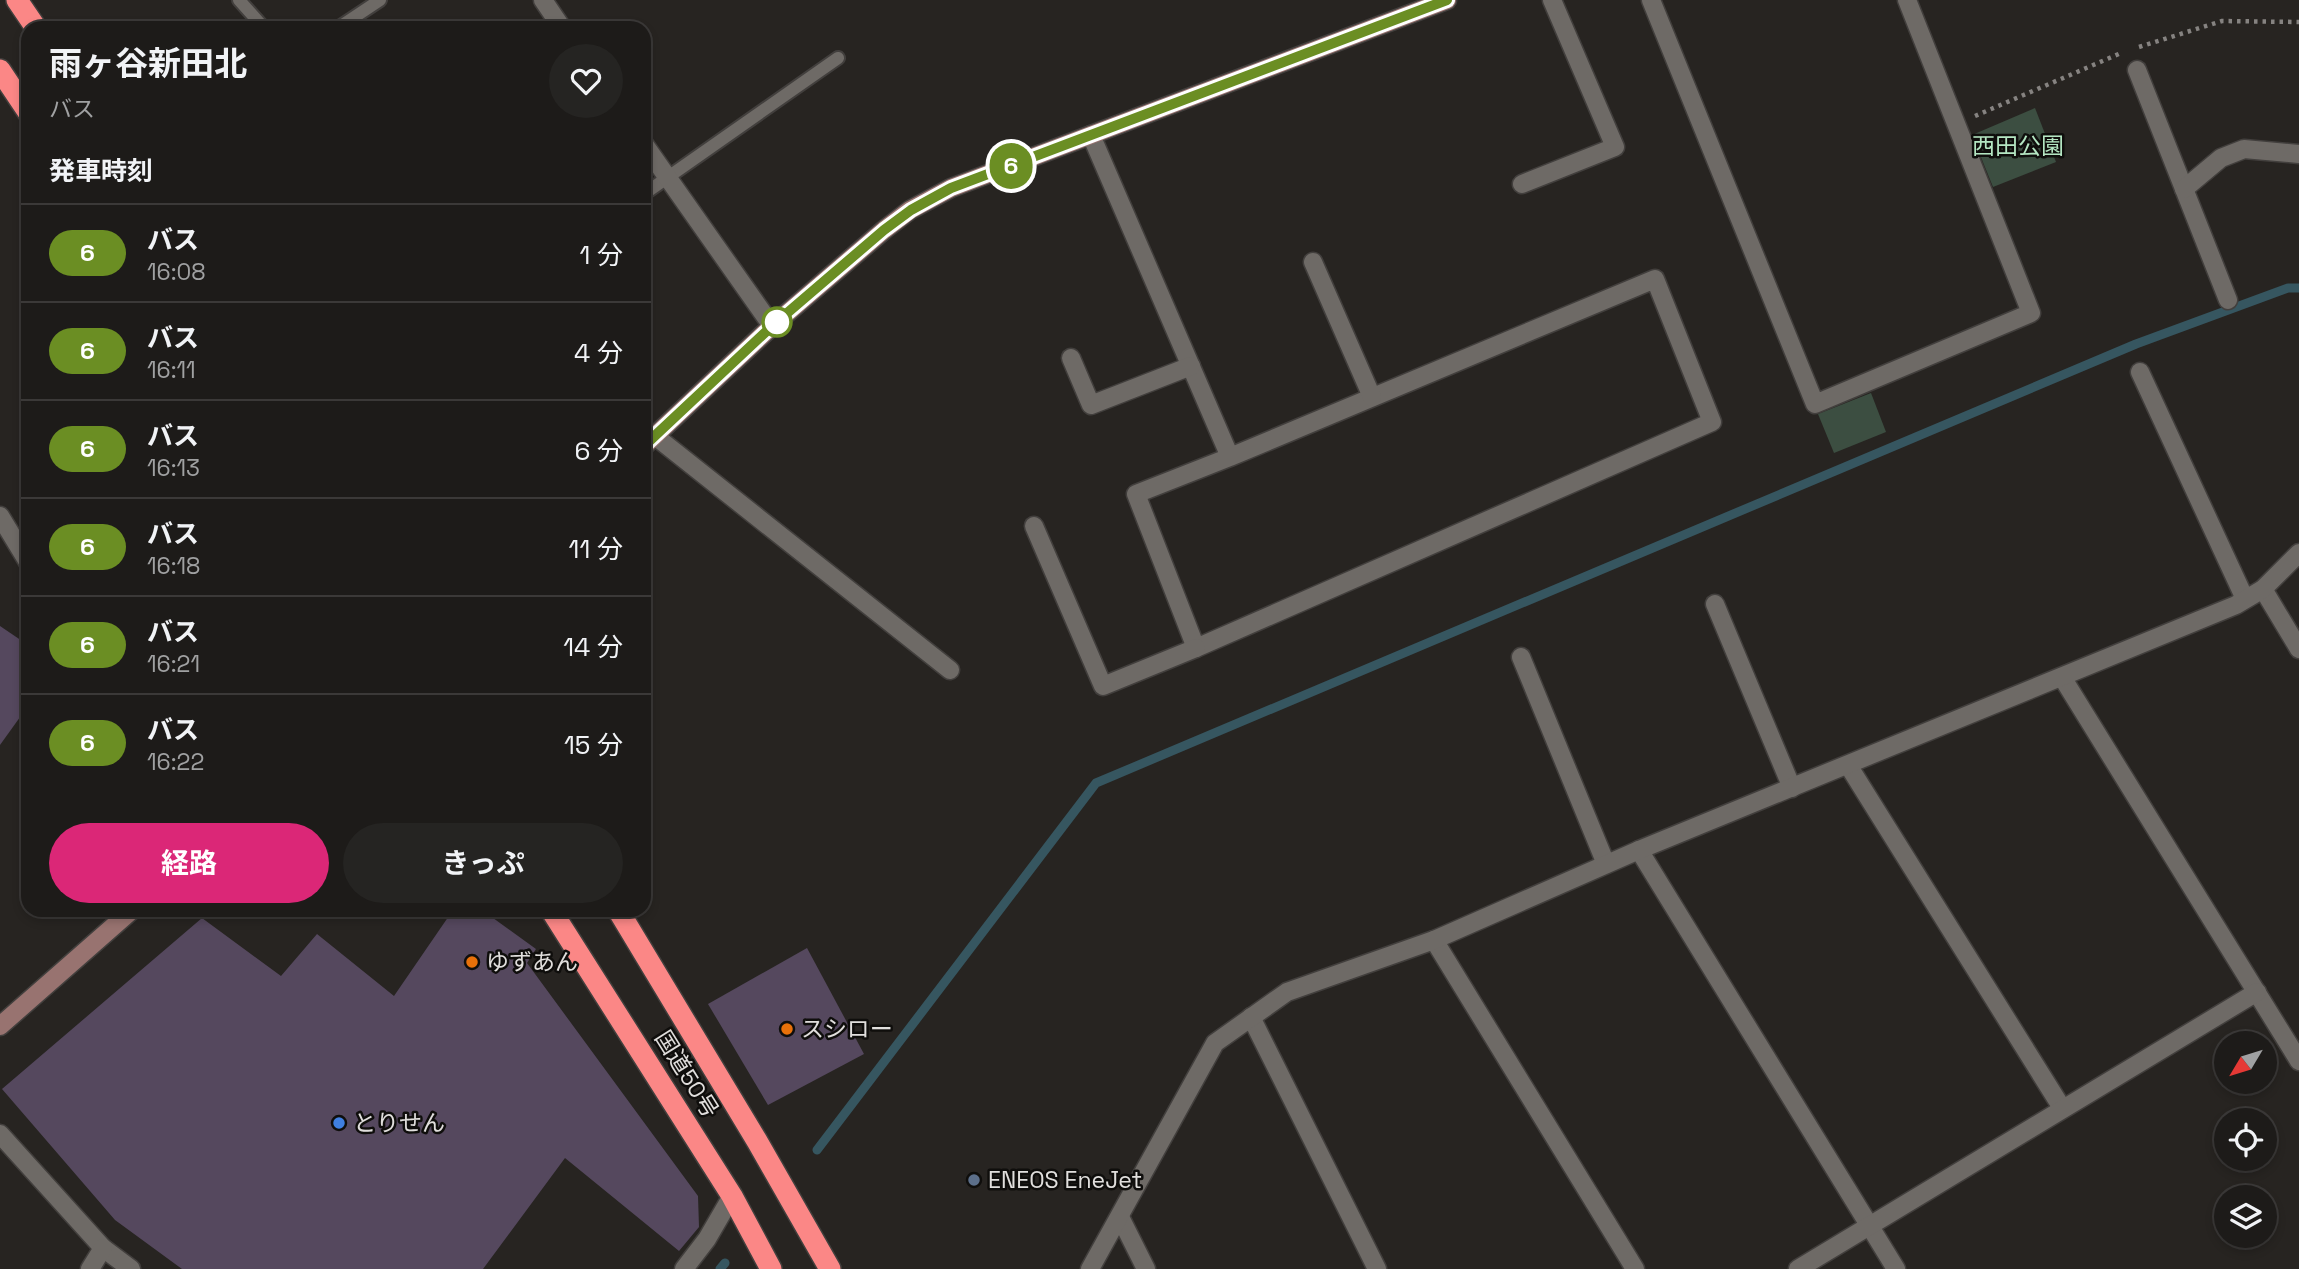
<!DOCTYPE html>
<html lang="ja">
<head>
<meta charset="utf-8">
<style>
	:root { --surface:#1d1b19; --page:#252422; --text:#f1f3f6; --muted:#a0a1a2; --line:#3b3938; --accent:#db2777 }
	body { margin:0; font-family:"Space Grotesk","Noto Sans JP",sans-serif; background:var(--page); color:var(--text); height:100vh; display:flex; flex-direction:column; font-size:26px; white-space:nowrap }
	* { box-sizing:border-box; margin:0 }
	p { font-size:23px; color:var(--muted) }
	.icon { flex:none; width:38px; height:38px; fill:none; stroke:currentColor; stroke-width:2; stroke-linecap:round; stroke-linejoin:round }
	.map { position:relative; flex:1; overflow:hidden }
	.sheet { position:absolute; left:21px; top:21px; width:630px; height:896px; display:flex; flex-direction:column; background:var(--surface); border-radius:21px; box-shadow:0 4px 10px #0003,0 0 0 2px var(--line) }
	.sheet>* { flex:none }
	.badge { padding:0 14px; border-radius:23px; font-size:24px; line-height:46px }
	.needle { width:46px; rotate:232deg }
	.fabs { position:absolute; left:2214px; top:1031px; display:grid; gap:14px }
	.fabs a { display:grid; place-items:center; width:63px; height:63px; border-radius:50%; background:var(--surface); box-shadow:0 4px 10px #0003,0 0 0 2px var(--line); font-size:35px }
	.map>.badge { position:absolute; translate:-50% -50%; box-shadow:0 0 0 4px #fff }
	h2 { padding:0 28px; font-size:26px; line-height:63px }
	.round { display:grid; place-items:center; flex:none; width:74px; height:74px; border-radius:37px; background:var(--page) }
	.head { display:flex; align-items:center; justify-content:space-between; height:119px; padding:0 28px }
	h1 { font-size:33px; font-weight:700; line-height:52px }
	.cta { display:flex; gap:14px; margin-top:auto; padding:14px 28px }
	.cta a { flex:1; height:80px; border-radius:42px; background:var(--accent); color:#fff; font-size:28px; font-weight:700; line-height:80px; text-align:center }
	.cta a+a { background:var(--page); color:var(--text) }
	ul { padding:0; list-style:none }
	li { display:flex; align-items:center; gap:21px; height:98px; padding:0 28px; border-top:2px solid var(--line) }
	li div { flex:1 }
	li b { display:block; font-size:26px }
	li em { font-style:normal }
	li .badge { min-width:77px; font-weight:700; text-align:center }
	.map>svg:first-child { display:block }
	.green { fill:#3c4e41 }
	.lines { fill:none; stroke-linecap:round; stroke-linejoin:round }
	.stream { stroke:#365660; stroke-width:9 }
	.building { fill:#55485e }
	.lane-casing { stroke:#423f3d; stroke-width:16 }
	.street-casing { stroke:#423f3d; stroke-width:21 }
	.secondary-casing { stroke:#423f3d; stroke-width:21 }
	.highway-casing { stroke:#423f3d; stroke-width:24 }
	.path { stroke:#868381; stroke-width:4.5; stroke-dasharray:3.5 5; stroke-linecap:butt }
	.lane { stroke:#6e6a66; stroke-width:12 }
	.street { stroke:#6e6a66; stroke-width:18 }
	.secondary { stroke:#987370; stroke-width:18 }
	.highway { stroke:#fb8786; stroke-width:21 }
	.line-casing { stroke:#fff; stroke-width:16 }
	.line { stroke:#6b8e23; stroke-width:10 }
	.stop-dot { fill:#fff; stroke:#6b8e23; stroke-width:3.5 }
	.food-dot { fill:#e8710a; stroke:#0f0e0c; stroke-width:2.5 }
	.shop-dot { fill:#3f7fe0; stroke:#0f0e0c; stroke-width:2.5 }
	.service-dot { fill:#5c6f8a; stroke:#0f0e0c; stroke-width:2.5 }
	.labels { text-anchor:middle; stroke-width:5; stroke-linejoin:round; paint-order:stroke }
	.park-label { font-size:23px; fill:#b4e6c2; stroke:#0f0e0c }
	.poi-label { font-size:23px; fill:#e1dfdd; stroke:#0f0e0c; text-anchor:start }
	.street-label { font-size:23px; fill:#e1dfdd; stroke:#0f0e0c }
</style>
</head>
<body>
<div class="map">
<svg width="2299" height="1269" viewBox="0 0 2299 1269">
	<rect width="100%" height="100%" fill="#272421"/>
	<g class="green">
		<path d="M2035 108 2056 162 1993 187 1972 135Z"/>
		<path d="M1871 393 1886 432 1834 453 1818 414Z"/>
	</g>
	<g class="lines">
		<g class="stream">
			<path d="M817 1150 1096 783 2136 344 2288 288H2299"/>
			<path d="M720 1269 725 1263"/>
		</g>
	</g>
	<g class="building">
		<path d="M0 626 28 645V706L0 745Z"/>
		<path d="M453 910H482L536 949 527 963 698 1196 699 1227 679 1251 565 1158 483 1269H182L115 1220 2 1089 202 918 281 976 317 934 394 996Z"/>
		<path d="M807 948 864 1054 768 1105 708 1004Z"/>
	</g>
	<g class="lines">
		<g class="lane-casing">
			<g id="lane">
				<path d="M239 0 264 28"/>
				<path d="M338 28 380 0"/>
				<path d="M644 194 838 58"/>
			</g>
		</g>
		<g class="street-casing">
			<g id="street">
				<path d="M543 0 562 28"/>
				<path d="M1651 0 1815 404 2031 313 1907 0"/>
				<path d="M2137 70 2228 300"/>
				<path d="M1091 135 1230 457 1136 494 1196 648 1712 422 1655 279 1230 457"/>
				<path d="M644 144 772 326"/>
				<path d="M1522 184 1615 147 1552 0"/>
				<path d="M2184 189 2221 158 2244 149 2299 154"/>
				<path d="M1313 262 1372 397"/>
				<path d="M1071 358 1091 405 1191 366"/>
				<path d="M2140 372 2245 599"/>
				<path d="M655 436 950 670"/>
				<path d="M0 516 28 562"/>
				<path d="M1034 526 1103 686 1196 648"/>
				<path d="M2263 589 2299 649"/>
				<path d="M1715 604 1792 788"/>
				<path d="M1521 657 1606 864"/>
				<path d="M2062 677 2299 1061"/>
				<path d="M1848 765 2062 1108"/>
				<path d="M1639 850 1896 1269"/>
				<path d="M1434 940 1635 1269"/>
				<path d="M1251 1017 1377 1269"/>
				<path d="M0 1134 103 1248 131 1269"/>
				<path d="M1120 1217 1146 1269"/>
				<path d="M90 1269 103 1248"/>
				<path d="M684 1269 707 1239 732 1196"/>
				<path d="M1090 1269 1215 1043 1287 992 1434 940 1639 850 2236 605 2263 589 2299 553"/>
				<path d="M1798 1269 2257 992"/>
			</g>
		</g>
		<g class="secondary-casing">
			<g id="secondary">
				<path d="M644 446 772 326 884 230 910 210 951 188 1447 0"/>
				<path d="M0 1026 132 910"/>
			</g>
		</g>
		<g class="highway-casing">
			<g id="highway">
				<path d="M17 0 36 28"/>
				<path d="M0 70 28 112"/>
				<path d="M551 910 732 1196 771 1269"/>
				<path d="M618 910 757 1141 830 1269"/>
			</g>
		</g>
		<g class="path">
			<path d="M2139 47 2222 21 2299 22"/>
			<path d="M1975 116 2121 53"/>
		</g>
		<use href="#lane" class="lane"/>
		<use href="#street" class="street"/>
		<use href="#secondary" class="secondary"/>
		<use href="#highway" class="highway"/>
	</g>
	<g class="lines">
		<g class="line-casing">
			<path id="line" d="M644 446 772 326 884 230 911 210 951 188 1447 0"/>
		</g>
		<use href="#line" class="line"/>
	</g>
	<circle class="stop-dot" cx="777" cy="322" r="14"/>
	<g class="food-dot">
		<circle cx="472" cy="962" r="7"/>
		<circle cx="787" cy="1029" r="7"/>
	</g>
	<circle class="shop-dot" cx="339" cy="1123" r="7"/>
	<circle class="service-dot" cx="974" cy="1180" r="7"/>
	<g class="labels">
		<g class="park-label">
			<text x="2018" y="154">西田公園</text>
		</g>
		<g class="poi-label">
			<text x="486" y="970">ゆずあん</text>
			<text x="801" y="1037">スシロー</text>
			<text x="353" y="1131">とりせん</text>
			<text x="988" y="1188">ENEOS EneJet</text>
		</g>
		<g class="street-label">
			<text transform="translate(687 1074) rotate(58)" y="8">国道50号</text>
		</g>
	</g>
</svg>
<div class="fabs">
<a><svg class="needle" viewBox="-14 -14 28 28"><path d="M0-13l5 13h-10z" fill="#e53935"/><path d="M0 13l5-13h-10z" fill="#a0a1a2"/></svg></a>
<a><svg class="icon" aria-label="locate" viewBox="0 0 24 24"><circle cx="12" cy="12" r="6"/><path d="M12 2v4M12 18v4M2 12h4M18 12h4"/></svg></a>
<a><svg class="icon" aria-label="layers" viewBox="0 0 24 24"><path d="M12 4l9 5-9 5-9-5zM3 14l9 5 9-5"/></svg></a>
</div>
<b class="badge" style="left:1011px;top:166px;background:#6b8e23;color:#fff">6</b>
<section class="sheet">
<div class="head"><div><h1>雨ヶ谷新田北</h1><p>バス</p></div><a class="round"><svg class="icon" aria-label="heart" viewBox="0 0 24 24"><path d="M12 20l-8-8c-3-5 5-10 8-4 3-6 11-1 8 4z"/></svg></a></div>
<h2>発車時刻</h2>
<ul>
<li><span class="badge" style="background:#6b8e23;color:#fff">6</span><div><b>バス</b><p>16:08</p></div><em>1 分</em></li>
<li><span class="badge" style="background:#6b8e23;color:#fff">6</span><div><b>バス</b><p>16:11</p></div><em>4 分</em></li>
<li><span class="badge" style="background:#6b8e23;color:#fff">6</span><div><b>バス</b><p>16:13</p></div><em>6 分</em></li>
<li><span class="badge" style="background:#6b8e23;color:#fff">6</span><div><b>バス</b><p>16:18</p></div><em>11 分</em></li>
<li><span class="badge" style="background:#6b8e23;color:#fff">6</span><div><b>バス</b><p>16:21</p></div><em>14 分</em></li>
<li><span class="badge" style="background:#6b8e23;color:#fff">6</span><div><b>バス</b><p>16:22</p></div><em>15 分</em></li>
</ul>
<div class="cta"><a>経路</a><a>きっぷ</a></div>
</section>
</div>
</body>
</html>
